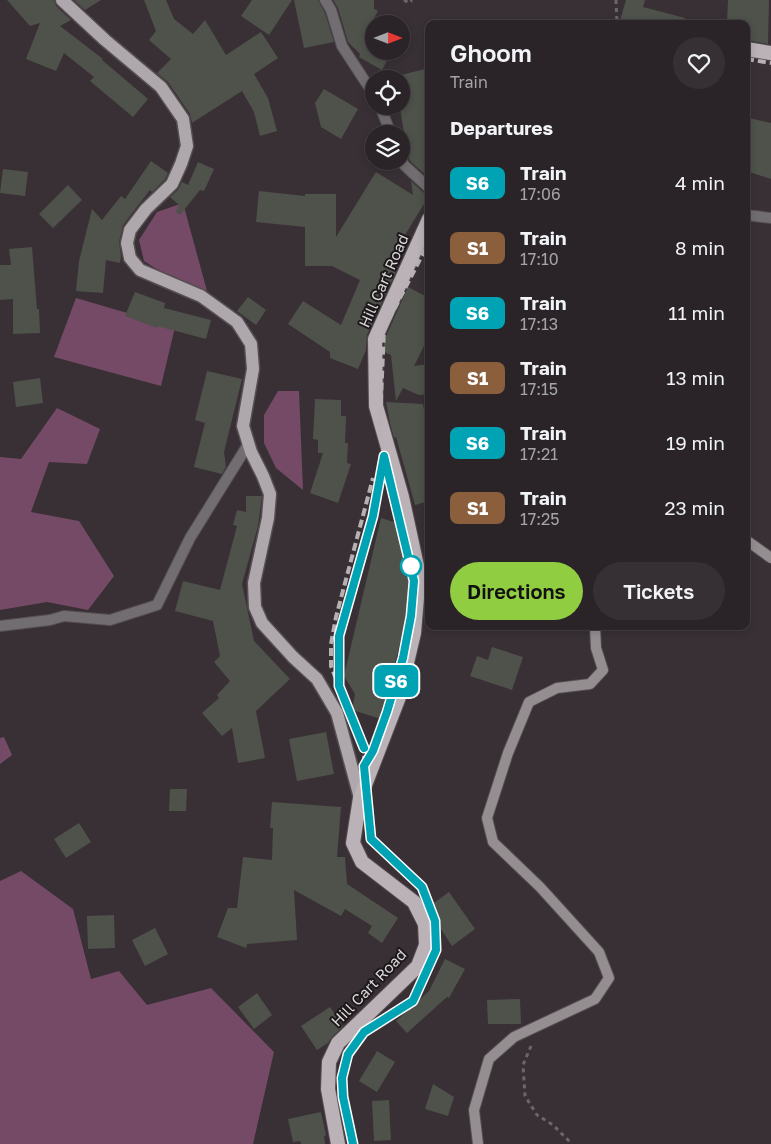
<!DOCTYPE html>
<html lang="en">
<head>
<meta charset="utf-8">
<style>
	:root { --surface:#2a2428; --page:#363034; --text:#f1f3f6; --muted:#a5a4a8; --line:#464145; --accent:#91cd40 }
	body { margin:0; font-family:"Golos Text",sans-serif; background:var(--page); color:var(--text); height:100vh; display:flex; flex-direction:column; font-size:19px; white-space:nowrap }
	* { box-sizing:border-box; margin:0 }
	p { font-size:16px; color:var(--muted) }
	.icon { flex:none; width:28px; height:28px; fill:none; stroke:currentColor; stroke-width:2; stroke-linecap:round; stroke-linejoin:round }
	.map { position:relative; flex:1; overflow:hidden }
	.details { position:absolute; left:425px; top:20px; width:325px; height:610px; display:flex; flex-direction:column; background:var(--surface); border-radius:10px; box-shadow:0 2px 8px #0003,0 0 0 1px var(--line) }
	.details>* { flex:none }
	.badge { padding:0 10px; border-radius:8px; font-size:18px; line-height:32px }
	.needle { width:32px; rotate:90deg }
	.fabs { position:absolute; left:365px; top:15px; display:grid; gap:10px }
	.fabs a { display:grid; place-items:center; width:45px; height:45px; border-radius:50%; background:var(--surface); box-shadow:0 2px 8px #0003,0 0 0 1px var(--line); font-size:25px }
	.map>.badge { position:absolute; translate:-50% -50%; box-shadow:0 0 0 2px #fff }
	h2 { padding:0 25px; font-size:19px; line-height:45px }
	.round { display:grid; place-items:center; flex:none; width:52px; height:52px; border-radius:26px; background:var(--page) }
	.head { display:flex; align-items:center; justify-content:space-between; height:85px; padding:0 25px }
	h1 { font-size:24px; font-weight:600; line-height:38px }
	.action { display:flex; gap:10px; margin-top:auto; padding:10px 25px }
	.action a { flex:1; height:58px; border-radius:30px; background:var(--accent); color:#111; font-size:20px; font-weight:600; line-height:58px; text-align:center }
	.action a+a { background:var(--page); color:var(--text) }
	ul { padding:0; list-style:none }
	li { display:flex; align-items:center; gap:15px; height:65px; padding:0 25px }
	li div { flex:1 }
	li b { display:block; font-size:19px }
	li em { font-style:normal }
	li .badge { min-width:55px; font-weight:700; text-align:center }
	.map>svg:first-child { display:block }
	.forest { fill:#754a66 }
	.building { fill:#4e524b }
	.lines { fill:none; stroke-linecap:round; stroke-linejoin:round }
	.minor-casing { stroke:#564e53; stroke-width:12 }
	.secondary-casing { stroke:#564e53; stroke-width:12 }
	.primary-casing { stroke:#564e53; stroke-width:15 }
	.trunk-casing { stroke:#564e53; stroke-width:16 }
	.path { stroke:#6c6569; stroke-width:3; stroke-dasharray:4 4; stroke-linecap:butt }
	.minor { stroke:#716d70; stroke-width:10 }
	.secondary { stroke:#948e91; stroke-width:10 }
	.primary { stroke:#aea7ab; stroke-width:12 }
	.trunk { stroke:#bab2b7; stroke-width:14 }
	.rail { stroke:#b7b1b4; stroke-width:4; stroke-dasharray:8 4; stroke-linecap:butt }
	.line-casing { stroke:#fff; stroke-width:11 }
	.line { stroke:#00a3b4; stroke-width:8 }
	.stop-dot { fill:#fff; stroke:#00a3b4; stroke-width:2.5 }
	.labels { text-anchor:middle; stroke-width:4; stroke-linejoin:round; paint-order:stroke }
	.street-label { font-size:15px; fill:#dcd7da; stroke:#1d191b }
</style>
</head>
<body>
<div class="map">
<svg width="771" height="1144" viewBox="0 0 771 1144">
	<rect width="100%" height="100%" fill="#383035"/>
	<g class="forest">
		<path d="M183 203 207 291 163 273 144 261 139 240 157 212Z"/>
		<path d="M76 298 175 327 161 386 54 357Z"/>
		<path d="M278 391H299L303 490 276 468 264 443V415Z"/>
		<path d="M57 408 100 429 87 464 49 462 31 512 79 521 114 576 88 610 47 602 0 610V457L21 459Z"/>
		<path d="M4 737 12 755 0 764V738Z"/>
		<path d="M21 871 73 909 91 979 119 971 147 1005 211 988 274 1052 253 1144H0V881Z"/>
	</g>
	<g class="building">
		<path d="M7 0H54L56 6 71 20 60 26 103 59 102 60 148 99 133 117 90 81 94 77 64 53 56 71 26 59 40 23 30 26Z"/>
		<path d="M74 0H101L85 10Z"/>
		<path d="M144 0H166L174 19 193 34 205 20 226 55 261 32 278 58 254 74 268 98 277 131 260 136 254 112 242 91 192 123 190 114 168 82 157 73 171 59 149 40 156 31Z"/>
		<path d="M252 0H292L269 35 241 16Z"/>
		<path d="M294 0H318L325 13 334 42 304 48Z"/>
		<path d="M333 0H374V9L378 11 373 20 380 24H374V51H392L382 70 359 57 360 54 348 42 338 8Z"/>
		<path d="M626 0H645L643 7 685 18 684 24H619Z"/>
		<path d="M728 0H769L768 44 746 40V24H727Z"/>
		<path d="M429 68V178L410 161 408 156 400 109 401 108V75Z"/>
		<path d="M324 89 358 109 341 139 321 127 315 103Z"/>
		<path d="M749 118 771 123V179L746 171V128Z"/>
		<path d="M151 161 168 173 165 179 152 192 150 190 123 225 119 242 121 256 120 263 106 260 103 293 76 291 79 261 92 209 102 220 121 196 125 199Z"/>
		<path d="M198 162 214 169 204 191 200 190 180 215 176 212 179 205 170 197 178 190 182 182 188 185Z"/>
		<path d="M3 169 28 172 25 196 0 193Z"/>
		<path d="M376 172 413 195 411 181 424 193 429 195V196L387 264 397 269 367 335 366 350 358 369 330 358V352L288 324 303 301 341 325 360 280 332 266H305V227L256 222 259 191 305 196V194H336V237Z"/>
		<path d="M68 185 82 200 53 228 39 214Z"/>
		<path d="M32 247 37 309H39L40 333 13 334V299L0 300V265H11L9 249Z"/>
		<path d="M408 287 429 298V336L414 366 429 364V394L419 395 403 388 396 401 391 355 384 352V341Z"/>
		<path d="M135 292 165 303 164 308 211 320 206 339 157 326V328L125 316Z"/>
		<path d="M248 297 266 310 256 325 237 311Z"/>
		<path d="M207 371 242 379 224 452 226 467 222 474 194 467 205 423 195 420Z"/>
		<path d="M40 378 43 403 16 407 13 382Z"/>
		<path d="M315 399 341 400V416H346L345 443H348L347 463 351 464 338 503 310 493 323 453H318V440L313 439Z"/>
		<path d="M386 402 423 404 429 438V501L415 505 396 437 394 438 390 423Z"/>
		<path d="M246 496H262L258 526 242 584 254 641 290 679 256 711 265 758 238 763 232 728 222 736 202 713 219 698 217 695 230 681 214 662 220 656 213 621 175 611 183 581 220 590 237 526 233 525 237 510 246 512Z"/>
		<path d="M381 518 397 523 410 579 407 616 381 719 352 710 355 694 344 676Z"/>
		<path d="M492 647 523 657 512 690 470 676 477 656 488 660Z"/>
		<path d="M326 732 334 774 297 781 289 739Z"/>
		<path d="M170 789H187L186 811H169Z"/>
		<path d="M272 802 341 807 337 857H345L347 884 398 918 382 943 368 933 372 926 345 909 341 916 294 890 297 940 247 944 246 948 217 937 228 908H237L243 857 272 860 273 828H270Z"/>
		<path d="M79 823 91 842 66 858 54 839Z"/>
		<path d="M449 892 475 929 452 946 427 908Z"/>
		<path d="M114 915 115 948 88 949 87 916Z"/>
		<path d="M155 928 168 954 145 966 132 940Z"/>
		<path d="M445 959 465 969 449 998 447 997 407 1033 396 1021 429 991Z"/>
		<path d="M257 993 272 1015 254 1029 238 1007Z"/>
		<path d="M520 999 521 1024H488L487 1000Z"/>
		<path d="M330 1007 343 1026 332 1037 328 1043 317 1050 301 1026Z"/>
		<path d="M377 1051 395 1062 377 1092 359 1081Z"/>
		<path d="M433 1084 454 1097 448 1116 425 1109Z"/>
		<path d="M389 1100 391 1140 374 1141 372 1101Z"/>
		<path d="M321 1112 326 1135 324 1136 325 1144H301L300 1141 293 1142 288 1119Z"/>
	</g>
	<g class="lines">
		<g class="minor-casing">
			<g id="minor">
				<path d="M325 0 331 10 342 46 374 95"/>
				<path d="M380 106 391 134"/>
				<path d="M401 158 404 165 429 188"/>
				<path d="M746 215 771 218"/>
				<path d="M0 626 50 620 64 616 110 620 157 605 190 538 249 443"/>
			</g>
		</g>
		<g class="secondary-casing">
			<g id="secondary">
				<path d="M746 540 771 558"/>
				<path d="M478 1144 474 1110 489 1059 514 1037 595 999 609 978 599 952 540 887 493 842 487 818 508 753 529 702 557 688 590 684 603 670 596 648 595 626"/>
			</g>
		</g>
		<g class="primary-casing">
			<path id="primary" d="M62 0 105 40 161 87 183 119 187 146 181 164 172 184 146 209 130 230 127 243 130 258 140 270 201 296 237 322 251 344 253 369 243 426 251 452 263 476 270 494 268 518 254 583 255 607 262 623 293 657 317 679 337 713 360 798"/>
		</g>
		<g class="trunk-casing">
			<g id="trunk">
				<path d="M746 49 771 53"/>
				<path d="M338 1144 328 1089 329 1062 338 1043 418 966 426 945 425 924 414 902 362 862 353 843 360 798 399 697 414 633 419 575 402 497 376 406 375 339 429 219"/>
			</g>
		</g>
		<g class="path">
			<path d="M404 0 409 3 412 0"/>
			<path d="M616 0 617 24"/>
			<path d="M531 1046 523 1065 525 1096 537 1115 553 1125 572 1144"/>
		</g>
		<use href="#minor" class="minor"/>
		<use href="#secondary" class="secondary"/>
		<use href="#primary" class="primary"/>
		<use href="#trunk" class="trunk"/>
		<g class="rail">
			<path d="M746 59 771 63"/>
			<path d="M336 679 331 666V644L336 617 373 478"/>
			<path d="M364 766 373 751 387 712 403 658 411 616 414 581 385 461"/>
			<path d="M353 1144 343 1097 342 1078 348 1054 364 1032 413 1001 436 950 435 921 422 887 371 839 365 786 364 749 339 686V636L373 516 384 456 380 422 384 329 429 242"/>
		</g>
	</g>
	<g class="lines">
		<g class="line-casing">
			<path id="line" d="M353 1144 343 1097 342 1078 348 1054 364 1032 413 1001 436 950 435 921 422 887 371 839 364 766 373 751 387 712 403 658 411 616 414 581 384 456 373 516 339 636V686L364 748"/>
		</g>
		<use href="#line" class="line"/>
	</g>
	<circle class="stop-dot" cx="411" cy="566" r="10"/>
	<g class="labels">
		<g class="street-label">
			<text transform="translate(384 281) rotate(-66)" y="5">Hill Cart Road</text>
			<text transform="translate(369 988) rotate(-46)" y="5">Hill Cart Road</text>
		</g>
	</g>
</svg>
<div class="fabs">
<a><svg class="needle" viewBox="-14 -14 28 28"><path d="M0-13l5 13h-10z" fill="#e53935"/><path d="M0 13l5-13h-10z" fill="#a5a4a8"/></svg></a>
<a><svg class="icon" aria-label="locate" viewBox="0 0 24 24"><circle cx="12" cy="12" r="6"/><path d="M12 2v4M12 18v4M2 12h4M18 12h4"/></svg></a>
<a><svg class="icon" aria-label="layers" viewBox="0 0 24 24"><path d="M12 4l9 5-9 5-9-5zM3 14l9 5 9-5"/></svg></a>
</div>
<b class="badge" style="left:396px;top:681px;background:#00a3b4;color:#fff">S6</b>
<section class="details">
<div class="head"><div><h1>Ghoom</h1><p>Train</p></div><a class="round"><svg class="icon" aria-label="heart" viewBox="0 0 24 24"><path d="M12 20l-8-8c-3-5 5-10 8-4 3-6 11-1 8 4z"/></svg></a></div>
<h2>Departures</h2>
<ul>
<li><span class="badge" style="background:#00a3b4;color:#fff">S6</span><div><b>Train</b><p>17:06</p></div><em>4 min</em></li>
<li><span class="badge" style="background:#8b5e3c;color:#fff">S1</span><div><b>Train</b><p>17:10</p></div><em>8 min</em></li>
<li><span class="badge" style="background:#00a3b4;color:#fff">S6</span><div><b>Train</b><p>17:13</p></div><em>11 min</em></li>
<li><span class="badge" style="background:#8b5e3c;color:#fff">S1</span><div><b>Train</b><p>17:15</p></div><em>13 min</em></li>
<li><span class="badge" style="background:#00a3b4;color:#fff">S6</span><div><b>Train</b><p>17:21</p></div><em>19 min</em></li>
<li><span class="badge" style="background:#8b5e3c;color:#fff">S1</span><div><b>Train</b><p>17:25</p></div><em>23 min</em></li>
</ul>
<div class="action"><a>Directions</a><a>Tickets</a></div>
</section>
</div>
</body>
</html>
